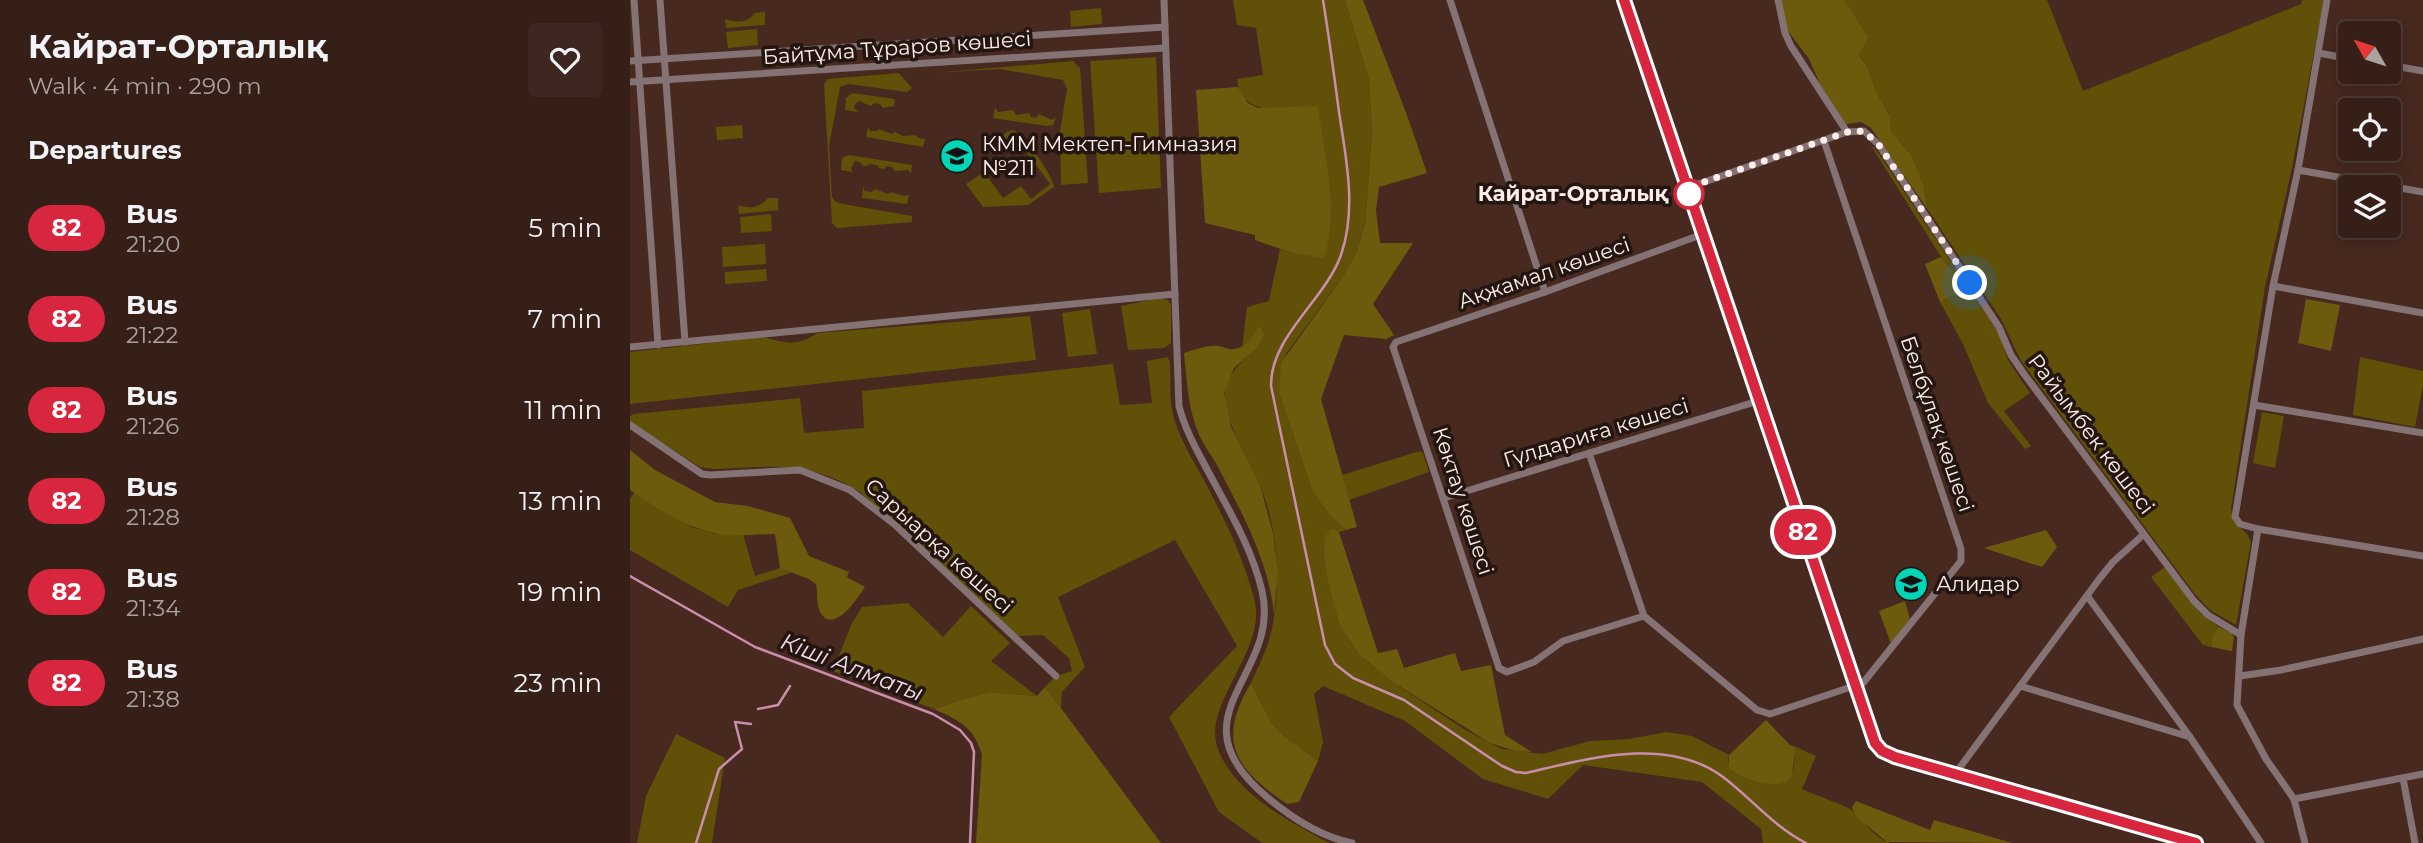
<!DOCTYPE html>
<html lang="en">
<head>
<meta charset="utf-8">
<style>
	:root { --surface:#351f17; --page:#3d2720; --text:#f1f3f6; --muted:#aaa2a1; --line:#4f3d36 }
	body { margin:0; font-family:Montserrat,sans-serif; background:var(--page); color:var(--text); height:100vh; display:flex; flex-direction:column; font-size:26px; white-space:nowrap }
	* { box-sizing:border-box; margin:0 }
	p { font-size:23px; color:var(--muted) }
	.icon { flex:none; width:38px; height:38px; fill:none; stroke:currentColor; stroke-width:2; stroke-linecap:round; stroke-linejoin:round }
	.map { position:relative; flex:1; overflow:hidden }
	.drawer { display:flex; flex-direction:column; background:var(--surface); width:630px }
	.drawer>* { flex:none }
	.badge { padding:0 14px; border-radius:23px; font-size:24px; line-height:46px }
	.needle { width:46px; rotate:309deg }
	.controls { position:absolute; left:1708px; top:21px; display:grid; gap:14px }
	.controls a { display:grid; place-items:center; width:63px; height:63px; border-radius:7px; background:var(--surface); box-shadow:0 4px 18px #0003,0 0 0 2px var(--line); font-size:35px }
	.you { position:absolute; width:35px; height:35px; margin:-18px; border:5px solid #fff; border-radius:50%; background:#1a73e8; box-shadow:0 0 0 10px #1a73e833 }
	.map>.badge { position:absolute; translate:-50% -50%; box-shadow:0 0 0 4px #fff }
	h2 { padding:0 28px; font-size:26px; line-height:63px }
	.round { display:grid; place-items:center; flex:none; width:74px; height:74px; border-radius:7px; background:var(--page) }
	.head { display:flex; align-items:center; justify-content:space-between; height:119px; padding:0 28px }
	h1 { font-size:33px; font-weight:700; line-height:52px }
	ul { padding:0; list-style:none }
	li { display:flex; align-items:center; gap:21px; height:91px; padding:0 28px }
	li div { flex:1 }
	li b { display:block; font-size:26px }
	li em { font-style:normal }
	li .badge { min-width:77px; font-weight:700; text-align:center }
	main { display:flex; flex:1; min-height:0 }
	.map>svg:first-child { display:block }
	.green { fill:#605008 }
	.forest { fill:#6c5a0d }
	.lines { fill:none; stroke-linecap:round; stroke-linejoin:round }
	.stream { stroke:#ca8ead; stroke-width:2.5 }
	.street { stroke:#847274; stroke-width:7 }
	.secondary { stroke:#b29699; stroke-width:10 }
	.line-casing { stroke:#fff; stroke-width:16 }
	.line { stroke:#d7263d; stroke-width:10 }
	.walk { stroke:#feede8; stroke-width:7; stroke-dasharray:0 12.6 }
	.stop-dot { fill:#fff; stroke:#d7263d; stroke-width:3.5 }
	.labels { text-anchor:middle; stroke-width:7; stroke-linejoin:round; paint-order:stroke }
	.street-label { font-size:21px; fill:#feede8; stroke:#231611 }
	.poi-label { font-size:21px; fill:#feede8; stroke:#231611; text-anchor:start }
	.stop-label { font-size:21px; font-weight:bold; fill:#feede8; stroke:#231611; text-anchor:end }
	.water-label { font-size:23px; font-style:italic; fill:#f3dde9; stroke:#231611 }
</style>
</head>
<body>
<main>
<section class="drawer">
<div class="head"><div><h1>Кайрат-Орталық</h1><p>Walk · 4 min · 290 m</p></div><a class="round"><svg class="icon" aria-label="heart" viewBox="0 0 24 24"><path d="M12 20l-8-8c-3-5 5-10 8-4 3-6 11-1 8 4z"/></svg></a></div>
<h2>Departures</h2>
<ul>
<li><span class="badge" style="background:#d7263d;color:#fff">82</span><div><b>Bus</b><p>21:20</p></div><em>5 min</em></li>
<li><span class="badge" style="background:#d7263d;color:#fff">82</span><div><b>Bus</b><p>21:22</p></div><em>7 min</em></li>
<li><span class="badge" style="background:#d7263d;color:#fff">82</span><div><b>Bus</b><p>21:26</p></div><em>11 min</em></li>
<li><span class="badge" style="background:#d7263d;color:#fff">82</span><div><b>Bus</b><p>21:28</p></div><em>13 min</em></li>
<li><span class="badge" style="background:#d7263d;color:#fff">82</span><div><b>Bus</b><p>21:34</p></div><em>19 min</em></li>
<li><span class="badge" style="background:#d7263d;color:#fff">82</span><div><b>Bus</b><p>21:38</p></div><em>23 min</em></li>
</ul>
</section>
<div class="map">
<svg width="1793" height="843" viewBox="0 0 1793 843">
	<rect width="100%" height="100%" fill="#47291f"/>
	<g class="green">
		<path d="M603 0H715L739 80 742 134 735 224 726 254 712 278 656 354 649 393 683 493 703 519 716 530 709 532 704 528 700 529C686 545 704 599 708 620L711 628 727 652 761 681 834 729 872 749 912 754 960 741 999 739 1036 732 1062 736 1099 755 1098 761 1163 770 1166 747 1186 756 1172 789C1182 794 1216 805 1223 811 1235 823 1244 838 1261 843H1133L1131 829 1072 782 953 765 918 799 853 779 775 721 693 686 684 694 693 742 688 761 654 736 642 724 621 683C628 667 637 650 641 633 652 588 648 524 628 481 618 460 591 414 595 391 599 366 623 357 633 336L629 326 622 338 612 348 617 307 639 301 650 249 662 253 688 107C659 108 611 120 607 79L633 75 626 28 607 25Z"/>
		<path d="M1214 0H1417L1453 91 1671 4 1672 0H1694L1662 168 1635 287 1601 509 1603 521 1617 534 1621 542 1606 625 1580 610 1564 593 1391 361 1371 319 1298 210 1293 183 1282 156 1260 130V115L1246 91 1237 66 1229 54 1239 37C1228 26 1224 10 1214 0Z"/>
		<path d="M471 8 472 24 441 27 440 11Z"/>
		<path d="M135 12V25L96 28 95 19C107 23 117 23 125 13Z"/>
		<path d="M127 29 128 45 98 48 96 32Z"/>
		<path d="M526 57 531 188 469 193 460 61Z"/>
		<path d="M443 61 450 68 458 183 431 185 430 131 437 89 433 80 370 69 303 73Z"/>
		<path d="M269 73 282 88 277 92 218 84 210 87 199 146 202 197 206 202 213 204 282 216V222L207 228 202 223 194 84 198 79Z"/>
		<path d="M222 93 265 99 264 106 253 108 250 104 244 103 241 106 229 101 225 104 224 108 228 112 215 110 216 98Z"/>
		<path d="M365 107 368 112 383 110 386 115 399 113 401 117 406 118 409 114 422 120 426 117 423 125 417 126 363 118Z"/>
		<path d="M112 125 113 138 87 140 86 127Z"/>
		<path d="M238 127 240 131H247L249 129 262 134 265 132 273 136 286 135 288 138 295 139 293 147 236 137Z"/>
		<path d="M383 130C395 136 423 175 424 187L398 205 353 207 336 184 354 172 373 198 391 186 401 199 420 184 386 138 366 152 361 144 377 132Z"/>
		<path d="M1240 144 1247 151 1370 335 1378 360 1400 393 1374 411 1401 446 1395 449 1358 403 1333 344 1310 302 1327 294 1326 275 1311 257Z"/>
		<path d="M219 155 282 165 281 173 278 170 265 171 262 167 257 166 254 169 249 168 247 165 240 164 237 166H233L230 162 225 161 221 169 223 172 211 170 212 158Z"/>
		<path d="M233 187 235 191 242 192 245 189 258 194 261 192 274 196 279 195 277 204 232 198Z"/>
		<path d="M138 198H148V210L109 214 108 205C120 209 130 208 138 198Z"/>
		<path d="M141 214 142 231 111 233 110 217Z"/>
		<path d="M135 244 136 264 93 267 92 247Z"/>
		<path d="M136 269 137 281 95 284V272Z"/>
		<path d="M530 298 538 300 541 305V343L534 348 498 350 491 306Z"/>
		<path d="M460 309 467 354 438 357 432 313Z"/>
		<path d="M400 316 406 360 0 404V352L134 337C158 344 167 346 188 333Z"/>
		<path d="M537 357 540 362C541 378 539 395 542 410 547 435 563 460 575 482 590 511 604 538 615 569 619 582 625 596 626 610 629 658 572 707 588 749 604 793 660 822 699 843H632L589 812 539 717 607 646 545 540 428 597 455 667 432 692 431 708 415 687 426 676 442 671 439 658 413 635 388 636 230 492C176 459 143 467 83 469L70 467 0 422V416L4 414 170 398 174 433 234 428 232 391 483 364 490 405 522 403 517 361Z"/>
		<path d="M1730 357 1793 371V385L1785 427 1723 415Z"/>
		<path d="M1632 412 1654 416 1645 468 1623 463Z"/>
		<path d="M790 451 793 453 799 472 719 500 712 475Z"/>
		<path d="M4 493 64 528 86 534H113L125 576 150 568 163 572 108 590 98 607 0 550V499Z"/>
		<path d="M1535 567 1570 613 1589 627 1583 635 1581 647 1573 645 1521 577Z"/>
		<path d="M278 603 313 637 341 606 380 643 361 661 407 696 360 692 330 700 304 709 203 671 221 625 232 607Z"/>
		<path d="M46 734 95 758 82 843H7L16 796Z"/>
	</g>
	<g class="forest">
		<path d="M715 0H733L778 118 797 173 749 187 746 210 750 243H783L743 304 764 335 756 339 714 335 691 399 727 527 716 530 703 519 683 493 649 393 651 363 712 278 726 254 735 224 742 134 739 80Z"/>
		<path d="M1150 0H1214C1224 10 1228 25 1239 37L1229 55 1237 66 1246 91 1260 116V130L1282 156 1293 183 1298 210 1241 128 1231 122 1216 124 1190 84 1179 59 1156 28Z"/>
		<path d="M608 87 618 103 628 108 688 106C694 155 710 211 694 258L662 253 625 240V235L575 223 566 90Z"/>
		<path d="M1311 257 1326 275 1330 289 1327 294 1310 302 1295 264Z"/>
		<path d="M1676 299 1710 305 1701 351 1668 343Z"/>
		<path d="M629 325 634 335 627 348 604 368 594 393 601 427 630 485 643 533 648 573 644 615C639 561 612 513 587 465 582 456 575 447 570 437 558 411 557 382 554 353 565 350 577 345 588 346 592 346 596 349 599 349 615 351 623 336 629 325Z"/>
		<path d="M0 450 25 470 85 502 118 506 160 518 179 556 219 572 217 577 235 587C228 597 204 636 190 612 186 604 188 593 186 584L179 579 150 568 145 534C126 534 103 538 84 533 54 527 25 507 0 490Z"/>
		<path d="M704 528 709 532 748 653 767 649 774 668 825 653 831 671 861 665 875 735 902 752 885 751 860 743 761 681 728 653 711 628 708 620C703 598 685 545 700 529Z"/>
		<path d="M1416 530 1427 547 1412 567 1354 548Z"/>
		<path d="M1275 601 1280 619 1261 644 1249 611Z"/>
		<path d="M1589 627 1601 633 1604 637 1602 651 1581 647 1583 635Z"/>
		<path d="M621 683 642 724 654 736 688 761 669 802 657 804C605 769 586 741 621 683Z"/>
		<path d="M415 687 431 708 531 843H346L352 755C344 727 330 721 304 709L330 700 360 692 407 696Z"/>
		<path d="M1136 720 1160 745 1166 747 1161 778C1150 792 1110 779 1099 768V755Z"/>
		<path d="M1226 801 1300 830 1304 820 1382 843 1257 842 1226 817 1222 807Z"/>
	</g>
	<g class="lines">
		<g class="stream">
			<path d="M693 0C699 37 704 74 709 112 716 158 727 209 711 255 695 300 640 337 641 386L695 645 705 664 723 678 774 700 872 766 886 772 896 773C957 759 1037 735 1093 777 1121 798 1144 827 1176 843"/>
			<path d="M0 576 125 647 303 714 330 730 341 743 344 752 340 843"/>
			<path d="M128 709 148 705 160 686"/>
			<path d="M66 843 89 769 112 749 105 722 121 724"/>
		</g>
		<g class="street">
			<path d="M4 0 28 345"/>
			<path d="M30 0 55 342"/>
			<path d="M534 0 549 406C554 426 563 443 572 460 594 502 621 544 632 591 652 677 538 715 638 798 662 818 692 837 722 843"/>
			<path d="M820 0 915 292"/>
			<path d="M1148 0 1155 33 1161 46 1217 132"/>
			<path d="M1697 0 1668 170 1643 286 1605 517 1610 524 1628 529 1793 556"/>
			<path d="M1689 53 1720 59"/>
			<path d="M0 61 535 27"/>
			<path d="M1759 65 1793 71"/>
			<path d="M0 82 535 48"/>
			<path d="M1668 170 1793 192"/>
			<path d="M1057 188 1217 132 1234 131 1249 145 1369 327 1381 355 1394 374 1564 601 1578 615 1611 635"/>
			<path d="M1643 286 1793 313"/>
			<path d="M0 347 545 294"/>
			<path d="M1624 405 1793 433"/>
			<path d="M0 425 72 474 80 475 170 470 220 490 264 524 426 676"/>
			<path d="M959 453 1014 616"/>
			<path d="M814 498 1128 401"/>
			<path d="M1628 529 1611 635 1607 705 1636 759 1664 799 1793 774"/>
			<path d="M1458 597 1560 737 1631 843"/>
			<path d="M1014 616 1127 710 1140 714 1233 683 1331 561V549L1194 141"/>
			<path d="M1014 616 933 641 904 662 877 672 869 668 763 347 766 342 915 292 1073 234"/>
			<path d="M1610 676 1651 670 1793 639"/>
			<path d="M1390 686 1560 737"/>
			<path d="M1325 774 1470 578 1483 562 1514 534"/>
			<path d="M1773 778 1785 843"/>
			<path d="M1664 799 1675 843"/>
		</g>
		<path class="secondary" d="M994 0 1245 743 1252 751 1265 757 1566 843"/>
	</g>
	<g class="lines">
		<g class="line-casing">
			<path id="line" d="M994 0 1245 743 1252 751 1265 757 1566 843"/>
		</g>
		<use href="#line" class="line"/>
		<path class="walk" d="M1059 194 1057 188 1217 132 1234 131 1249 145 1340 283"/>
	</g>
	<defs>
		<g id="school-disc" transform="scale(1.75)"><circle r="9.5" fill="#00d5b7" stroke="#231611"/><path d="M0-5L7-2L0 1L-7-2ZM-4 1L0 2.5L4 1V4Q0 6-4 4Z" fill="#111"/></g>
	</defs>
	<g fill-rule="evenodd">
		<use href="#school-disc" x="327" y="156"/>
		<use href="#school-disc" x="1281" y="584"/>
	</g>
	<circle class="stop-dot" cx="1059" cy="194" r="14"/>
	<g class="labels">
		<g class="street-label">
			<text transform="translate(267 48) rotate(-4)" y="7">Байтұма Тұраров көшесі</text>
			<text transform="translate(914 273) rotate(-19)" y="7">Ақжамал көшесі</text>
			<text transform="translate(1307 424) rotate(71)" y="7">Белбұлақ көшесі</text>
			<text transform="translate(966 433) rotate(-17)" y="7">Гүлдариға көшесі</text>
			<text transform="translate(1461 434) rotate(53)" y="7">Райымбек көшесі</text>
			<text transform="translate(833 501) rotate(72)" y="7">Көктау көшесі</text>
			<text transform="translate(309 546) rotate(42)" y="7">Сарыарқа көшесі</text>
		</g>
		<g class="poi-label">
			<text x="352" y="151">КММ Мектеп-Гимназия<tspan x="352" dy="24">№211</tspan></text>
			<text x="1306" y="591">Алидар</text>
		</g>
		<g class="stop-label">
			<text x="1038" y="201">Кайрат-Орталық</text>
		</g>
		<g class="water-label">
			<text transform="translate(222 667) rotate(21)" y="8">Кіші Алматы</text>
		</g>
	</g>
</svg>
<div class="controls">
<a><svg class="needle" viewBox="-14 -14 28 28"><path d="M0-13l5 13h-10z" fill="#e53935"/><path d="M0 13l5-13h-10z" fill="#aaa2a1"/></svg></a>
<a><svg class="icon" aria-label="locate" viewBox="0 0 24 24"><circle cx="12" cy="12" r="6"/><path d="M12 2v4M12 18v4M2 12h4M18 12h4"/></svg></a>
<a><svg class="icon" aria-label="layers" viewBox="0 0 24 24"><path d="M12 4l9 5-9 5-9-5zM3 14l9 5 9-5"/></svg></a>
</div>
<div class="you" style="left:1340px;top:283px"></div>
<b class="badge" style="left:1173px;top:532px;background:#d7263d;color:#fff">82</b>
</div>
</main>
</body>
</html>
